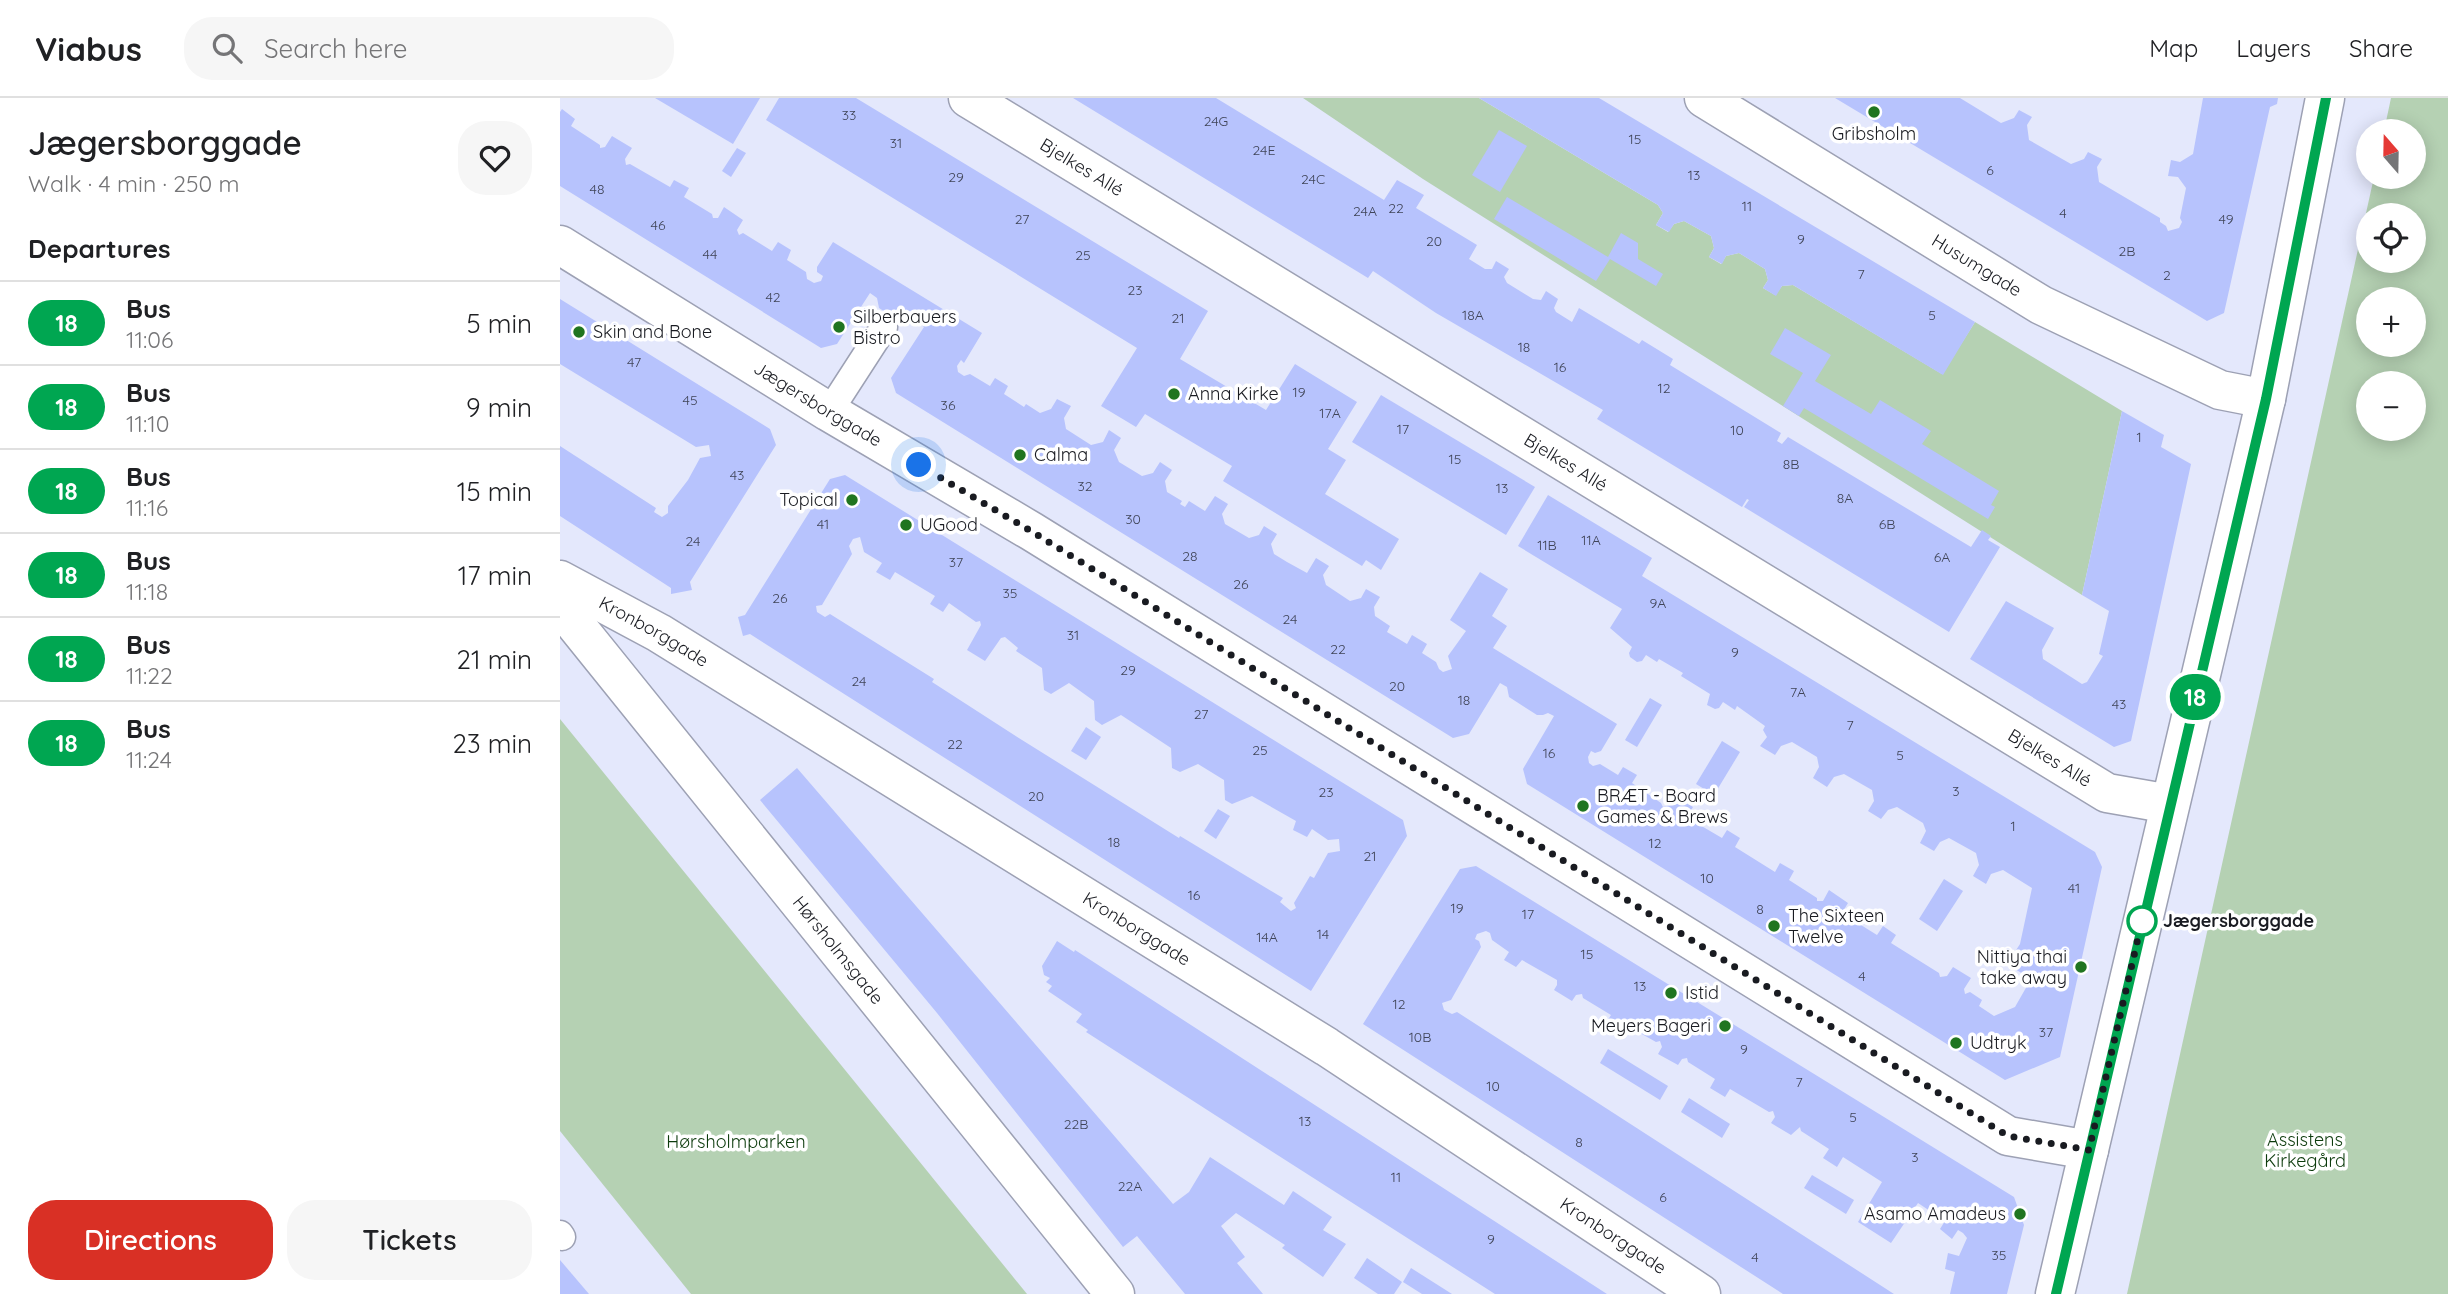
<!DOCTYPE html>
<html lang="en">
<head>
<meta charset="utf-8">
<style>
	:root { --surface:#fff; --page:#f6f6f6; --text:#202124; --muted:#757577; --line:#e0e0e0; --accent:#d93025 }
	body { margin:0; font-family:Quicksand,sans-serif; background:var(--page); color:var(--text); height:100vh; display:flex; flex-direction:column; font-size:26px; white-space:nowrap }
	* { box-sizing:border-box; margin:0 }
	p { font-size:23px; color:var(--muted) }
	.icon { flex:none; width:38px; height:38px; fill:none; stroke:currentColor; stroke-width:2; stroke-linecap:round; stroke-linejoin:round }
	.map { position:relative; flex:1; overflow:hidden }
	.side { display:flex; flex-direction:column; background:var(--surface); width:560px }
	.side>* { flex:none }
	.badge { padding:0 14px; border-radius:23px; font-size:24px; line-height:46px }
	.needle { width:46px; rotate:340deg }
	.tools { position:absolute; left:1796px; top:21px; display:grid; gap:14px }
	.tools a { display:grid; place-items:center; width:70px; height:70px; border-radius:50%; background:var(--surface); box-shadow:0 4px 18px #0003; font-size:35px }
	.you { position:absolute; width:35px; height:35px; margin:-18px; border:5px solid #fff; border-radius:50%; background:#1a73e8; box-shadow:0 0 0 10px #1a73e833 }
	.map>.badge { position:absolute; translate:-50% -50%; box-shadow:0 0 0 4px #fff }
	h2 { padding:0 28px; font-size:26px; line-height:63px }
	.round { display:grid; place-items:center; flex:none; width:74px; height:74px; border-radius:28px; background:var(--page) }
	.overview { display:flex; align-items:center; justify-content:space-between; height:119px; padding:0 28px }
	h1 { font-size:33px; font-weight:600; line-height:52px }
	.cta { display:flex; gap:14px; margin-top:auto; padding:14px 28px }
	.cta a { flex:1; height:80px; border-radius:28px; background:var(--accent); color:#fff; font-size:28px; font-weight:600; line-height:80px; text-align:center }
	.cta a+a { background:var(--page); color:var(--text) }
	ul { padding:0; list-style:none }
	li { display:flex; align-items:center; gap:21px; height:84px; padding:0 28px; border-top:2px solid var(--line) }
	li div { flex:1 }
	li b { display:block; font-size:26px }
	li em { font-style:normal }
	li .badge { min-width:77px; font-weight:700; text-align:center }
	header { display:flex; align-items:center; gap:42px; box-sizing:border-box; height:98px; padding:0 35px; background:var(--surface); border-bottom:2px solid var(--line) }
	header strong { font-size:33px }
	nav { display:flex; gap:38px; margin-inline-start:auto; font-size:24px }
	.search { width:490px; height:63px; background:var(--page); display:flex; align-items:center; gap:18px; box-sizing:border-box; padding:0 24px; border-radius:28px; color:var(--muted); font-size:26px }
	main { display:flex; flex:1; min-height:0 }
	.map>svg:first-child { display:block }
	.green { fill:#b5d1b3; fill-rule:evenodd }
	.building { fill:#b7c3fd; fill-rule:evenodd }
	.lines { fill:none; stroke-linecap:round; stroke-linejoin:round }
	.service-casing { stroke:#9da1b4; stroke-width:29 }
	.minor-casing { stroke:#9da1b4; stroke-width:41 }
	.tertiary-casing { stroke:#9da1b4; stroke-width:41 }
	.service { stroke:#fff; stroke-width:26 }
	.minor { stroke:#fff; stroke-width:38 }
	.tertiary { stroke:#fff; stroke-width:38 }
	.line-casing { stroke:#fff; stroke-width:16 }
	.line { stroke:#00a651; stroke-width:10 }
	.walk { stroke:#191b21; stroke-width:7; stroke-dasharray:0 12.6 }
	.poi-dot { fill:#207520; stroke:#fff; stroke-width:2.5 }
	.stop-dot { fill:#fff; stroke:#00a651; stroke-width:3.5 }
	.labels { text-anchor:middle; stroke-width:7; stroke-linejoin:round; paint-order:stroke }
	.number-label { font-size:14px; fill:#404558 }
	.poi-label { font-size:18px; fill:#191b21; stroke:#fff; text-anchor:start }
	.street-label { font-size:18px; fill:#191b21; stroke:#fff }
	.stop-label { font-size:18px; font-weight:bold; fill:#191b21; stroke:#fff; text-anchor:start }
	.park-label { font-size:18px; fill:#0c3b0c; stroke:#fff }
</style>
</head>
<body>
<header>
<strong>Viabus</strong>
<div class="search"><svg class="icon" aria-label="search" viewBox="0 0 24 24"><circle cx="10" cy="10" r="6"/><path d="M15 15l6 6"/></svg>Search here</div>
<nav><a>Map</a><a>Layers</a><a>Share</a></nav>
</header>
<main>
<section class="side">
<div class="overview"><div><h1>Jægersborggade</h1><p>Walk · 4 min · 250 m</p></div><a class="round"><svg class="icon" aria-label="heart" viewBox="0 0 24 24"><path d="M12 20l-8-8c-3-5 5-10 8-4 3-6 11-1 8 4z"/></svg></a></div>
<h2>Departures</h2>
<ul>
<li><span class="badge" style="background:#00a651;color:#fff">18</span><div><b>Bus</b><p>11:06</p></div><em>5 min</em></li>
<li><span class="badge" style="background:#00a651;color:#fff">18</span><div><b>Bus</b><p>11:10</p></div><em>9 min</em></li>
<li><span class="badge" style="background:#00a651;color:#fff">18</span><div><b>Bus</b><p>11:16</p></div><em>15 min</em></li>
<li><span class="badge" style="background:#00a651;color:#fff">18</span><div><b>Bus</b><p>11:18</p></div><em>17 min</em></li>
<li><span class="badge" style="background:#00a651;color:#fff">18</span><div><b>Bus</b><p>11:22</p></div><em>21 min</em></li>
<li><span class="badge" style="background:#00a651;color:#fff">18</span><div><b>Bus</b><p>11:24</p></div><em>23 min</em></li>
</ul>
<div class="cta"><a>Directions</a><a>Tickets</a></div>
</section>
<div class="map">
<svg width="1888" height="1196" viewBox="0 0 1888 1196">
	<rect width="100%" height="100%" fill="#e4e8fc"/>
	<g class="green">
		<path d="M743 0H919L1098 107 1103 115 1096 127 1108 134 1114 126 1124 123 1151 138 1154 150 1149 159 1161 166 1166 158 1179 155 1205 171 1208 182 1203 190 1215 197 1222 188 1233 187 1382 276 1415 224 1562 313 1522 497 863 81Z"/>
		<path d="M1831 0H1888V1196H1567L1814 79H1853V33H1824ZM1853 117V163H1808V117ZM1808 201H1853V247H1808ZM1808 285H1853V331H1808Z"/>
		<path d="M0 621 467 1196H131L0 1033Z"/>
	</g>
	<g class="building">
		<path d="M95 0H200L173 46Z"/>
		<path d="M219 0H296L648 213 620 261 706 312 735 266 797 304 768 351 786 362 765 396 839 441 821 472 806 462 802 468 663 383 672 368 585 316 576 329 541 308 577 250 206 22Z"/>
		<path d="M513 0H656L824 102 837 82 864 97 856 110 917 147 909 161 925 171H932L936 163 949 171 944 179 947 185 973 201 981 202 986 193 998 201 994 210 996 214 1012 224 1019 210 1079 246 1082 242 1113 261 1110 267 1221 335 1217 343 1222 346 1228 339 1411 449 1422 432 1431 438 1428 442 1440 449 1389 534 1184 409 1189 402 1187 401 1182 409 1037 321 1043 312 876 215 813 173 808 180Z"/>
		<path d="M919 0H1039L1415 224 1383 277 1233 187 1222 188 1216 198 1203 190 1208 182 1205 171 1179 155 1166 158 1162 166 1149 159 1154 150 1151 138 1124 123 1114 126 1109 134 1096 127 1103 115 1098 107Z"/>
		<path d="M1275 0H1400L1441 25 1454 20 1459 12 1472 19 1467 27 1469 42 1511 66 1524 61 1528 54 1542 61 1537 69 1539 84 1600 120V124L1606 128 1608 133 1619 130 1622 124 1620 120 1626 90 1618 79 1608 78 1611 62 1620 64 1633 56 1643 0H1718L1717 6 1710 9 1664 215 1647 223Z"/>
		<path d="M2 11 15 21 11 28 40 47V50L45 49 52 38 72 50 65 61 66 67 70 66 110 89 114 82 129 90 124 99 152 116 153 120H158L164 109 183 122 177 132 179 137 183 135 212 153 218 144 231 152 227 162 246 174 247 181 254 185 261 183 263 178 257 174V169L273 144 422 235 404 265 401 262 397 268 398 274 404 278 410 276 430 288 435 280 448 288 444 296 464 309 466 306 480 315 491 311 497 301 511 308 504 320 506 331 531 347 543 344 549 332 561 340 554 352 559 364 582 378 593 375 600 364 612 372 605 383 607 394 622 403 620 406 625 409 629 403 645 413 655 398 668 406 662 416 665 426 689 440 699 437 704 428 717 436 711 446 714 456 727 464 747 475 756 460 769 468 763 477 766 487 790 503 801 500 806 491 820 499 814 509 815 518 830 528 827 534 847 546 852 537 867 546 862 555 876 564 879 571 883 574 892 571 888 558 906 533 890 522 920 474 948 491 932 518 947 528 933 550 1057 626 1041 653 1035 655 1031 653 1028 659 1029 665 1033 668 1040 666 1058 677 1063 669 1077 677 1072 685 1101 705 1103 709 1108 707 1114 697 1133 709 1127 720 1129 724 1133 723 1162 740 1167 732 1180 740 1175 749 1215 774 1220 765 1234 773 1229 782 1257 800V803H1263L1269 792 1288 805 1282 815 1283 820 1288 819 1317 837 1323 828 1336 837 1331 845 1379 875 1380 879 1387 878 1393 869 1411 880 1404 891 1405 896 1410 894 1422 902 1419 908 1434 918 1455 909 1471 881 1447 866 1460 846 1472 790 1443 772 1431 776 1426 786 1413 778 1419 767 1416 755 1389 740 1380 744 1374 753 1360 745 1366 733 1363 725 1337 709 1328 712 1321 721 1308 713 1314 703 1312 692 1284 676 1274 679 1267 689 1253 680 1259 669 1257 659 1232 644 1221 648 1215 657 1200 648 1207 639 1203 632 1205 628 1177 608 1175 612 1163 604 1159 610 1155 611 1147 607 1150 596 1121 578 1123 575 1099 561 1097 564 1086 557 1082 563 1077 564 1070 559 1069 555 1072 549 1050 530 1062 511 958 448 988 397 1092 460 1082 478 1535 754 1542 769 1500 959 1445 982 967 686 963 671 994 618 988 615 983 617H977L949 599 947 589 940 585 909 636 893 640 336 295 331 280 364 229 357 224 353 227H345L319 210 317 200 310 195 277 246 261 250 0 88V14Z"/>
		<path d="M939 32 967 48 940 94 912 77Z"/>
		<path d="M177 50 186 55 171 79 162 73Z"/>
		<path d="M947 99 1048 159 1061 135 1078 145V161L1103 176 1096 188 1050 161 1036 183 934 121Z"/>
		<path d="M0 201 210 331 216 347 130 484 132 492 111 496V490L0 418V348L96 410 94 414 102 419 108 415V408L128 382 140 360 151 358 149 347 136 349 0 266Z"/>
		<path d="M1225 230 1271 257 1255 283 1311 316 1320 302 1371 333 1362 346 1439 393 1431 407 1435 409 1428 421 1244 310 1239 318 1223 308 1243 275 1210 256Z"/>
		<path d="M821 297 975 389 946 437 792 344Z"/>
		<path d="M1562 313 1604 337 1601 349 1631 366 1571 643 1554 649 1410 561 1446 503 1494 530 1482 552 1483 561 1522 586 1527 584 1543 558 1539 556 1549 513 1522 497Z"/>
		<path d="M285 377 843 722 847 738 751 893 190 536 183 538 178 519 185 517 270 381ZM300 439 304 454 322 465 316 474 330 482 335 474 375 498 370 506 383 514 389 505 416 524 420 523 421 527 407 552 425 563 441 540 445 539 458 550 456 553 482 570 484 592 491 596 509 585 534 603 535 622 542 627 561 617 611 650 612 670 620 674 638 666 664 682 665 702 672 706 692 698 736 723 733 732 747 739 752 731 768 742 779 741 780 753 768 755 754 780 750 778 734 805 736 810 731 813 720 804 723 800 620 738 619 740 462 642 372 584 374 581 270 516 265 519 257 514 256 508 262 507 292 456 289 448 293 441Z"/>
		<path d="M1090 600 1102 607 1077 649 1065 642Z"/>
		<path d="M526 629 541 639 526 662 511 653Z"/>
		<path d="M1162 643 1180 654 1154 697 1136 686Z"/>
		<path d="M237 670 613 1106 629 1094 650 1059 724 1107 733 1093 772 1119 763 1132 786 1146 763 1179 722 1150 725 1147 676 1115 661 1128 685 1159 677 1165 703 1196H625L577 1138 563 1149 377 915 200 702Z"/>
		<path d="M658 711 670 718 656 741 644 733Z"/>
		<path d="M916 768 1454 1099 1464 1127 1447 1196H1390L1395 1174 1385 1171 1388 1155 1399 1158 1407 1140 1403 1135 1398 1132 1392 1141 1380 1131 1385 1123 1358 1105 1331 1145 1298 1124 1322 1084 1283 1059 1277 1069 1263 1060 1269 1051 1241 1033 1240 1029 1231 1037 1211 1025 1215 1019 1213 1013 1209 1014 1170 991 1165 999 1150 990 1155 981 1128 964 1127 960 1122 961 1118 967 1098 956 1102 949 1100 943 1096 944 1064 926 1060 933 1046 925 1051 917 1023 900 1022 896 1016 897 1012 903 994 892 997 887V882L962 862 956 869 944 862 949 854 932 842 930 835 926 833 917 836 915 841 919 843 921 849 891 902 882 905 884 912 892 916 897 914 1334 1196H1223L803 926 900 771Z"/>
		<path d="M1384 781 1403 793 1377 833 1359 821Z"/>
		<path d="M497 843 514 854 515 852 1047 1196H935L655 1017 526 934 528 932 516 924 522 916 488 893 492 888 486 884 490 880 484 877 482 868Z"/>
		<path d="M1048 951 1108 988 1100 1002 1040 965Z"/>
		<path d="M1129 1000 1170 1026 1162 1040 1121 1014Z"/>
		<path d="M1252 1077 1294 1102 1286 1116 1244 1090Z"/>
		<path d="M807 1160 842 1184 834 1196H818L794 1180Z"/>
		<path d="M0 1162 29 1196H0Z"/>
		<path d="M851 1170 892 1196H862L843 1184Z"/>
	</g>
	<g class="lines">
		<g class="service-casing">
			<g id="service">
				<path d="M269 314 324 229"/>
				<path d="M0 1136 2 1139"/>
			</g>
		</g>
		<g class="minor-casing">
			<g id="minor">
				<path id="s1" d="M408 0 1547 695 1610 706"/>
				<path id="s2" d="M1144 0 1481 207 1660 292 1706 301"/>
				<path id="s3" d="M0 147 269 314 471 433 1448 1038 1529 1052"/>
				<path id="s4" d="M0 482 99 535 767 949 1141 1196"/>
				<path id="s5" d="M0 510 10 520 555 1196"/>
			</g>
		</g>
		<g class="tertiary-casing">
			<path id="tertiary" d="M1495 1196 1706 301 1765 0"/>
		</g>
		<use href="#service" class="service"/>
		<use href="#minor" class="minor"/>
		<use href="#tertiary" class="tertiary"/>
	</g>
	<g class="lines">
		<g class="line-casing">
			<path id="line" d="M1496 1196 1706 301 1766 0"/>
		</g>
		<use href="#line" class="line"/>
		<path class="walk" d="M359 367 471 433 1448 1038 1529 1052 1582 823"/>
	</g>
	<g class="poi-dot">
		<circle cx="1314" cy="14" r="7"/>
		<circle cx="279" cy="229" r="7"/>
		<circle cx="19" cy="234" r="7"/>
		<circle cx="614" cy="296" r="7"/>
		<circle cx="460" cy="357" r="7"/>
		<circle cx="292" cy="402" r="7"/>
		<circle cx="346" cy="427" r="7"/>
		<circle cx="1023" cy="708" r="7"/>
		<circle cx="1214" cy="828" r="7"/>
		<circle cx="1521" cy="869" r="7"/>
		<circle cx="1111" cy="895" r="7"/>
		<circle cx="1165" cy="928" r="7"/>
		<circle cx="1396" cy="945" r="7"/>
		<circle cx="1460" cy="1116" r="7"/>
	</g>
	<circle class="stop-dot" cx="1582" cy="823" r="14"/>
	<g class="labels">
		<g class="number-label">
			<text x="289" y="22">33</text>
			<text x="656" y="28">24G</text>
			<text x="1075" y="46">15</text>
			<text x="336" y="50">31</text>
			<text x="704" y="57">24E</text>
			<text x="1430" y="77">6</text>
			<text x="1134" y="82">13</text>
			<text x="396" y="84">29</text>
			<text x="753" y="86">24C</text>
			<text x="37" y="96">48</text>
			<text x="1187" y="113">11</text>
			<text x="836" y="115">22</text>
			<text x="805" y="118">24A</text>
			<text x="1503" y="120">4</text>
			<text x="462" y="126">27</text>
			<text x="1666" y="126">49</text>
			<text x="98" y="132">46</text>
			<text x="1241" y="146">9</text>
			<text x="874" y="148">20</text>
			<text x="1567" y="158">2B</text>
			<text x="150" y="161">44</text>
			<text x="523" y="162">25</text>
			<text x="1301" y="181">7</text>
			<text x="1607" y="182">2</text>
			<text x="575" y="197">23</text>
			<text x="213" y="204">42</text>
			<text x="913" y="222">18A</text>
			<text x="1372" y="222">5</text>
			<text x="618" y="225">21</text>
			<text x="964" y="254">18</text>
			<text x="74" y="269">47</text>
			<text x="1000" y="274">16</text>
			<text x="1104" y="295">12</text>
			<text x="739" y="299">19</text>
			<text x="130" y="307">45</text>
			<text x="388" y="312">36</text>
			<text x="770" y="320">17A</text>
			<text x="843" y="336">17</text>
			<text x="1177" y="337">10</text>
			<text x="1579" y="344">1</text>
			<text x="895" y="366">15</text>
			<text x="1231" y="371">8B</text>
			<text x="177" y="382">43</text>
			<text x="525" y="393">32</text>
			<text x="942" y="395">13</text>
			<text x="1285" y="405">8A</text>
			<text x="573" y="426">30</text>
			<text x="263" y="431">41</text>
			<text x="1327" y="431">6B</text>
			<text x="1031" y="447">11A</text>
			<text x="133" y="448">24</text>
			<text x="987" y="452">11B</text>
			<text x="630" y="463">28</text>
			<text x="1382" y="464">6A</text>
			<text x="396" y="469">37</text>
			<text x="681" y="491">26</text>
			<text x="450" y="500">35</text>
			<text x="220" y="505">26</text>
			<text x="1098" y="510">9A</text>
			<text x="730" y="526">24</text>
			<text x="513" y="542">31</text>
			<text x="778" y="556">22</text>
			<text x="1175" y="559">9</text>
			<text x="568" y="577">29</text>
			<text x="299" y="588">24</text>
			<text x="837" y="593">20</text>
			<text x="1238" y="599">7A</text>
			<text x="904" y="607">18</text>
			<text x="1559" y="611">43</text>
			<text x="641" y="621">27</text>
			<text x="1290" y="632">7</text>
			<text x="395" y="651">22</text>
			<text x="700" y="657">25</text>
			<text x="989" y="660">16</text>
			<text x="1340" y="662">5</text>
			<text x="1396" y="698">3</text>
			<text x="766" y="699">23</text>
			<text x="476" y="703">20</text>
			<text x="1453" y="733">1</text>
			<text x="554" y="749">18</text>
			<text x="1095" y="750">12</text>
			<text x="810" y="763">21</text>
			<text x="1147" y="785">10</text>
			<text x="1514" y="795">41</text>
			<text x="634" y="802">16</text>
			<text x="897" y="815">19</text>
			<text x="1200" y="816">8</text>
			<text x="968" y="821">17</text>
			<text x="763" y="841">14</text>
			<text x="707" y="844">14A</text>
			<text x="1027" y="861">15</text>
			<text x="1302" y="883">4</text>
			<text x="1080" y="893">13</text>
			<text x="839" y="911">12</text>
			<text x="1486" y="939">37</text>
			<text x="860" y="944">10B</text>
			<text x="1184" y="956">9</text>
			<text x="1239" y="989">7</text>
			<text x="933" y="993">10</text>
			<text x="1293" y="1024">5</text>
			<text x="745" y="1028">13</text>
			<text x="516" y="1031">22B</text>
			<text x="1019" y="1049">8</text>
			<text x="1355" y="1064">3</text>
			<text x="836" y="1084">11</text>
			<text x="570" y="1093">22A</text>
			<text x="1103" y="1104">6</text>
			<text x="931" y="1146">9</text>
			<text x="1439" y="1162">35</text>
			<text x="1195" y="1164">4</text>
		</g>
		<g class="poi-label">
			<text x="1314" y="42" text-anchor="middle">Gribsholm</text>
			<text x="293" y="225">Silberbauers<tspan x="293" dy="21">Bistro</tspan></text>
			<text x="33" y="240">Skin and Bone</text>
			<text x="628" y="302">Anna Kirke</text>
			<text x="474" y="363">Calma</text>
			<text x="278" y="408" text-anchor="end">Topical</text>
			<text x="360" y="433">UGood</text>
			<text x="1037" y="704">BRÆT - Board<tspan x="1037" dy="21">Games &amp; Brews</tspan></text>
			<text x="1228" y="824">The Sixteen<tspan x="1228" dy="21">Twelve</tspan></text>
			<text x="1507" y="865" text-anchor="end">Nittiya thai<tspan x="1507" dy="21">take away</tspan></text>
			<text x="1125" y="901">Istid</text>
			<text x="1151" y="934" text-anchor="end">Meyers Bageri</text>
			<text x="1410" y="951">Udtryk</text>
			<text x="1446" y="1122" text-anchor="end">Asamo Amadeus</text>
		</g>
		<g class="street-label">
			<text dy="6" stroke="none"><textPath href="#s1" startOffset="133">Bjelkes Allé</textPath></text>
			<text dy="6" stroke="none"><textPath href="#s2" startOffset="320">Husumgade</textPath></text>
			<text dy="6" stroke="none"><textPath href="#s3" startOffset="303">Jægersborggade</textPath></text>
			<text dy="6" stroke="none"><textPath href="#s1" startOffset="700">Bjelkes Allé</textPath></text>
			<text dy="6" stroke="none"><textPath href="#s4" startOffset="107">Kronborggade</textPath></text>
			<text dy="6" stroke="none"><textPath href="#s1" startOffset="1267">Bjelkes Allé</textPath></text>
			<text dy="6" stroke="none"><textPath href="#s4" startOffset="674">Kronborggade</textPath></text>
			<text dy="6" stroke="none"><textPath href="#s5" startOffset="441">Hørsholmsgade</textPath></text>
			<text dy="6" stroke="none"><textPath href="#s4" startOffset="1241">Kronborggade</textPath></text>
		</g>
		<g class="stop-label">
			<text x="1603" y="829">Jægersborggade</text>
		</g>
		<g class="park-label">
			<text x="1745" y="1048">Assistens<tspan x="1745" dy="21">Kirkegård</tspan></text>
			<text x="176" y="1050">Hørsholmparken</text>
		</g>
	</g>
</svg>
<div class="tools">
<a><svg class="needle" viewBox="-14 -14 28 28"><path d="M0-13l5 13h-10z" fill="#e53935"/><path d="M0 13l5-13h-10z" fill="#757577"/></svg></a>
<a><svg class="icon" aria-label="locate" viewBox="0 0 24 24"><circle cx="12" cy="12" r="6"/><path d="M12 2v4M12 18v4M2 12h4M18 12h4"/></svg></a>
<a>+</a>
<a>−</a>
</div>
<div class="you" style="left:359px;top:367px"></div>
<b class="badge" style="left:1635px;top:599px;background:#00a651;color:#fff">18</b>
</div>
</main>
</body>
</html>
